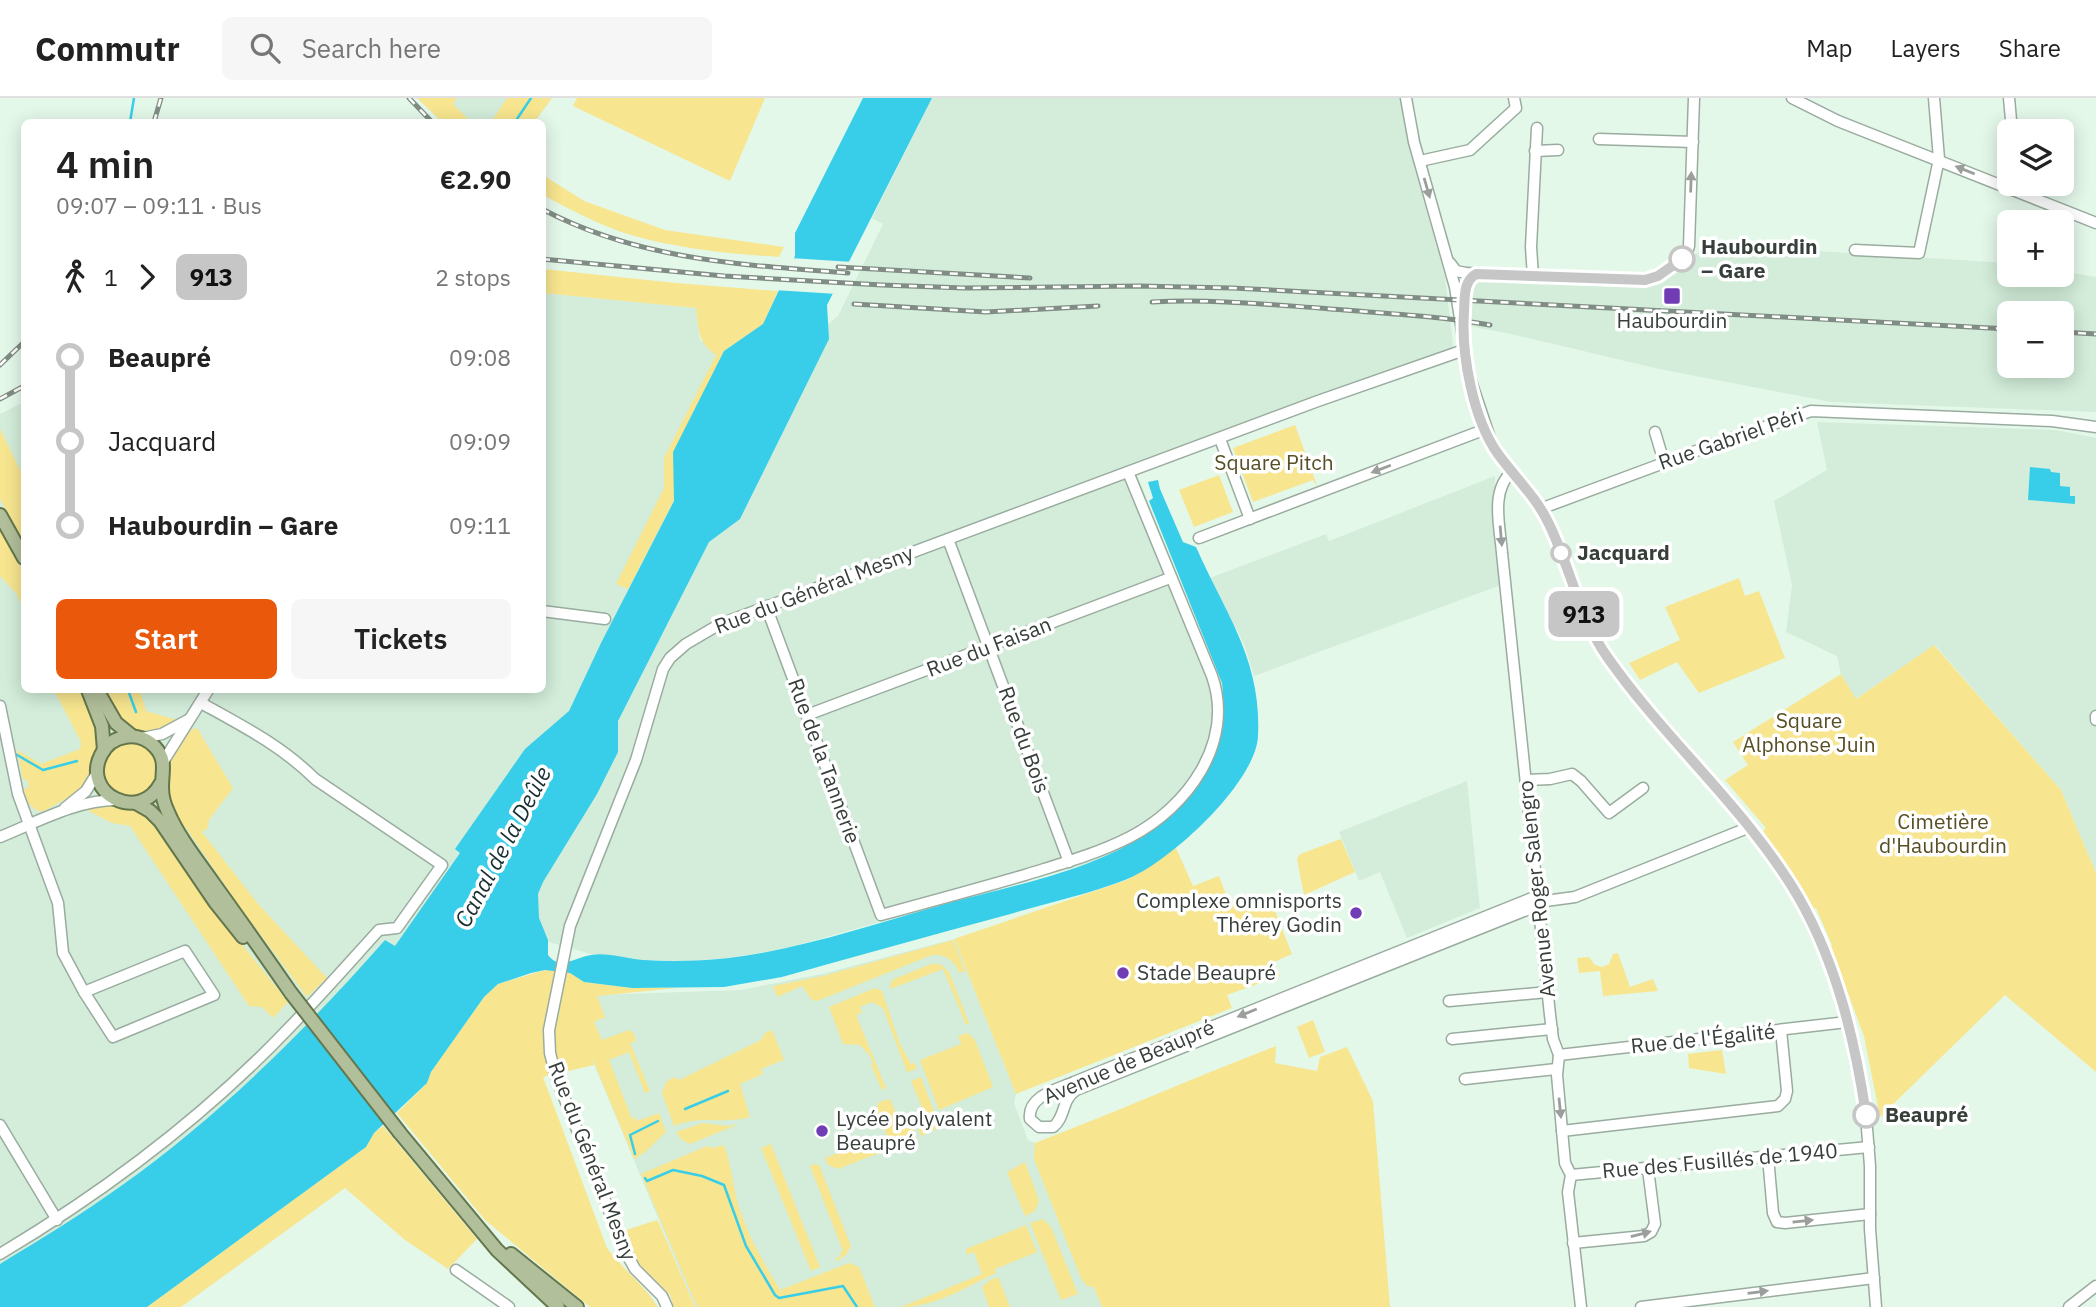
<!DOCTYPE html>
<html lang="en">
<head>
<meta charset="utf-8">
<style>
	:root { --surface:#fff; --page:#f6f6f6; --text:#222; --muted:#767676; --line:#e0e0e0; --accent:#ea580c }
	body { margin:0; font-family:"IBM Plex Sans",sans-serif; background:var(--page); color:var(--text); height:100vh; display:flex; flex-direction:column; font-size:26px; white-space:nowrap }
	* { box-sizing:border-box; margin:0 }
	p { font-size:23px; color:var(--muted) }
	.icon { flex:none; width:38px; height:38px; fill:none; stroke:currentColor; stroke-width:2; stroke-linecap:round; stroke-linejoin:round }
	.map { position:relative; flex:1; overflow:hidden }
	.details { position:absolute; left:21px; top:21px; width:525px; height:574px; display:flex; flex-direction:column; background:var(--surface); border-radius:10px; box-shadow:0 4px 18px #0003 }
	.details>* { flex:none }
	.badge { padding:0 14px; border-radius:10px; font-size:24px; line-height:46px }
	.controls { position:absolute; left:1997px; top:21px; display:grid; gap:14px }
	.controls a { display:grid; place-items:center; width:77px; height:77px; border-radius:10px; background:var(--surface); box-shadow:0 4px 18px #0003; font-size:35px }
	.map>.badge { position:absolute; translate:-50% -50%; box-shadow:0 0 0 4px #fff }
	.legs { display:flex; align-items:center; gap:10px; height:77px; padding:0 35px; font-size:23px }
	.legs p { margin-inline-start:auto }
	.headline { display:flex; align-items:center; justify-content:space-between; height:119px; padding:0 35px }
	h1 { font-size:38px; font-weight:600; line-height:52px }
	.button { display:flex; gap:14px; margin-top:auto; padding:14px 35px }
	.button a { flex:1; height:80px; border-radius:10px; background:var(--accent); color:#fff; font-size:28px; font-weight:600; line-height:80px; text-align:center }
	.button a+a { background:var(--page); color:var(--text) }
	ul { padding:0 35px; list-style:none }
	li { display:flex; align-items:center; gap:24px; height:84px; font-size:26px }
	li i { display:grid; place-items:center; width:10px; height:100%; margin:0 9px; background:currentColor }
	li i::after { content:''; width:18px; height:18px; margin:-9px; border:5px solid; border-radius:50%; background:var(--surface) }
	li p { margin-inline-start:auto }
	li:first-child i { background:linear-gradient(#0000 50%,currentColor 0) }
	li:last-child i { background:linear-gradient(currentColor 50%,#0000 0) }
	header { display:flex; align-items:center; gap:42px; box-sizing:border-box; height:98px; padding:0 35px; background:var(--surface); border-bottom:2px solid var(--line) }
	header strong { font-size:33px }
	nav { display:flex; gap:38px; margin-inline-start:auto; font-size:24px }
	.search { width:490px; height:63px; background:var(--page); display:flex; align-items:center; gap:18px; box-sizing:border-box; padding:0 24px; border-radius:10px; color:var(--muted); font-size:26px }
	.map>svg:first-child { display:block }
	.built { fill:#d3edda; fill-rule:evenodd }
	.green { fill:#f7e58f }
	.water { fill:#38cee9 }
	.pier { fill:#e4f8ea }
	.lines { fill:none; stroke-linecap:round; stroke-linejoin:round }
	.stream { stroke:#38cee9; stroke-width:2.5 }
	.minor-casing { stroke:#99ac9f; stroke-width:13 }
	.major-casing { stroke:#64774c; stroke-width:16 }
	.minor { stroke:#fff; stroke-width:10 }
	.major { stroke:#b1bf9a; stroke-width:12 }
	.rail-casing { stroke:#808d84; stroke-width:5 }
	.rail { stroke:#fff; stroke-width:2.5; stroke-dasharray:8; stroke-linecap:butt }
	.major-bridge-casing { stroke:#64774c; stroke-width:16; stroke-linecap:butt }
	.major-bridge { stroke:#b1bf9a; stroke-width:12 }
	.oneway { fill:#9b9f9c }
	.line-1-casing { stroke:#fff; stroke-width:16 }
	.line-1 { stroke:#c6c6c6; stroke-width:10 }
	.stop-1-dot { fill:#fff; stroke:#c6c6c6; stroke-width:3.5 }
	.poi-dot { fill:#713db4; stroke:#fff; stroke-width:2.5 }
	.labels { text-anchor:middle; stroke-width:7; stroke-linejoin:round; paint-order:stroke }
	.stop-label { font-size:21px; font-weight:bold; fill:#373f3a; stroke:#fff; text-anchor:start }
	.poi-label { font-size:21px; fill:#373f3a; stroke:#fff; text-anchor:start }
	.street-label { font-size:21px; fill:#373f3a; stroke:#fff }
	.park-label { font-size:21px; fill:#574e24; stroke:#fff }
	.water-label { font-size:23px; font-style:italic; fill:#162e33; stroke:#fff }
</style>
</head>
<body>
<header>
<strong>Commutr</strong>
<div class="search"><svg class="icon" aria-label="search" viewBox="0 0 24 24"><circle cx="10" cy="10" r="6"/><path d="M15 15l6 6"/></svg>Search here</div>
<nav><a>Map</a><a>Layers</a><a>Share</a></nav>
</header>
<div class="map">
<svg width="2096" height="1209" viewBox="0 0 2096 1209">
	<rect width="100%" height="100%" fill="#e4f8ea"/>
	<g class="built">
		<path d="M446 0H552L535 24H471Z"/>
		<path d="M932 0H1400L1410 53 1445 179 1454 255 1135 372 1222 585 1225 610 1221 642 1212 665 1202 681 1174 712 1148 734 1095 764 783 851 728 860 685 863 645 862 591 856 514 834 303 937 109 1115 0 1189V316L24 304V592H542L543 195 696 210 700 242 759 282 838 218 883 126 872 120Z"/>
		<path d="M1753 149 2009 165V177H2062V173L2096 179V314L1831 304 1659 271 1511 236 1469 228 1473 183 1656 187 1697 155 1752 156ZM2009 215H2062V268H2009Z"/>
		<path d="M1817 324 2056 332 2096 340V775L2061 692 1935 547 1855 601 1841 576 1837 558 1786 534 1792 487 1774 403 1827 372Z"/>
		<path d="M1495 378 1494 416 1501 487 1254 578 1244 546 1210 480 1326 436 1329 443Z"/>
		<path d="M1467 683 1480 810 1407 840 1380 774 1359 783 1339 734Z"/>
		<path d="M954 841 1016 996 1014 1005 1028 1042 1035 1045 1102 1209H695L574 918 594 897 741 892 822 876Z"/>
	</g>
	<g class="green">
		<path d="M417 0H457L453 6 471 24H442Z"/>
		<path d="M507 0H552L534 24H491Z"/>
		<path d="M577 0H765L730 83 573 8Z"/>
		<path d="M543 77 584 103 665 132 784 149 779 159C734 156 690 152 646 141 610 133 575 114 543 97Z"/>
		<path d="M543 171 676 185 778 193 763 226 724 253 674 354V402L628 491 616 486 664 390V360L716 257C697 244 699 231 696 210L543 195Z"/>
		<path d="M1295 327 1318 390 1313 382 1253 404 1233 350Z"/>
		<path d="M0 331 24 380V445L0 401Z"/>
		<path d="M1219 377 1233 414 1194 429 1179 392Z"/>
		<path d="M0 431 24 475V513L16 495 0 478Z"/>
		<path d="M1739 480 1745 498 1759 493 1785 560 1699 595 1677 564 1640 582 1629 565 1680 542 1665 509Z"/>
		<path d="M1934 547 2061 692 2096 775V974L2005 897 1880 1019 1864 938 1830 848 1832 847 1816 810 1813 811 1763 733 1766 730 1725 682 1748 667 1733 644 1841 576 1856 601Z"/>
		<path d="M54 592H81L100 639 91 676 87 685 80 693 44 713H37L26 703 23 692 29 689 27 681 23 682 17 652 41 666 80 651 81 644Z"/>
		<path d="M106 592H140L146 613 177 622C158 630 150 640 129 629 123 626 116 621 114 613 112 605 111 599 106 592Z"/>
		<path d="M197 630 233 690 209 722 208 730 202 734 259 807 327 880 307 899 240 809 186 730 182 728 166 698V687L170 673 171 655 190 632Z"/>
		<circle cx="131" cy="672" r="27"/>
		<path d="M110 705 144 714 154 725 208 804 288 904 273 920 262 909 249 908 130 728 112 725 85 711Z"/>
		<path d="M1341 741 1355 774 1304 797 1297 761 1300 756Z"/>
		<path d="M1176 750 1193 788 1219 778 1229 804 1246 796 1249 802 1268 795 1292 856 1274 864 1280 878 1227 897 1232 910 1016 996 954 841 1127 782Z"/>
		<path d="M953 842 965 873 959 875C954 862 946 856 932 857L817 903 812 902 802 888 777 899 773 888 823 878Z"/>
		<path d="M1618 855 1630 889 1653 881 1658 893 1603 898 1600 873 1579 875 1577 860 1589 859 1595 867 1602 869 1609 866 1613 856Z"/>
		<path d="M931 866H940L949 874 969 925 966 927 943 871 890 891 891 884 894 881Z"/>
		<path d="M545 872 570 874 584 884 632 890H677L597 898 605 919 594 924 602 942 629 932 634 935 636 943 630 945 650 993 645 995 629 954 609 962 632 1021 635 1019 637 1023 659 1015 666 1034 644 1055 634 1061 590 955 594 967 543 979 607 1150C623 1171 644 1187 658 1209H590L485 1122 397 1015 427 985 431 974 484 899 498 886Z"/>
		<path d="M875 890 882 893 900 946 911 966 915 965 917 971 907 974 883 910 872 904 860 909 862 915 856 917 886 990 882 992 871 967 873 966 870 958 860 947 843 946 829 909Z"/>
		<path d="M1313 922 1325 954 1309 960 1297 929Z"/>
		<path d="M772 932 784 962 761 971 763 976 740 986 750 1019C721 1027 704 1016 674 1028L662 995 666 984 674 979 679 982 761 942 765 935Z"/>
		<path d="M968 935 975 942 993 989 939 1012 920 962 961 946 958 938Z"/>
		<path d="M1276 948 1275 965 1317 973 1320 959 1347 949 1373 1003 1390 1209H1102L1094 1189 1087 1188 1081 1180 1034 1061 1035 1045C1116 1014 1196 979 1276 948Z"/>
		<path d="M1722 952 1726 976 1689 970 1688 956Z"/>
		<path d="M921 979 940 1029 921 1038 918 1030 924 1028 922 1023 927 1021 911 983Z"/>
		<path d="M890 1001 902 1030 912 1026 917 1040 899 1047H891L876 1012 879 1004Z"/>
		<path d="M703 1025 727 1028 739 1026 690 1046 682 1042 676 1034Z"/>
		<path d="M383 1028 477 1141 448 1171 405 1142 345 1090 181 1209H147L366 1049 374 1035Z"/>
		<path d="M877 1040 884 1053 838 1071 828 1067 825 1060Z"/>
		<path d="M771 1046 820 1169 811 1173 761 1050Z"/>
		<path d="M723 1047C728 1052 734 1088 736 1099 745 1133 762 1162 780 1192L849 1165 859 1169 875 1209H697L641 1076 707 1048 713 1050Z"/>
		<path d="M1025 1064 1039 1103 1035 1113 1025 1118 1007 1074Z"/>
		<path d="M814 1066 819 1067 851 1148 846 1157 837 1163 836 1160 841 1158 840 1155 843 1153 810 1068Z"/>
		<path d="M1043 1121 1051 1129 1078 1196 1061 1202 1030 1125Z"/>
		<path d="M657 1122 659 1125 695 1209H674L670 1197 637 1164 623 1133Z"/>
		<path d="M1026 1127 1037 1154 995 1171 996 1175C966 1189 936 1209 901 1209L982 1176 974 1154 967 1157 966 1151Z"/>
		<path d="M998 1179 1010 1209H989L982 1189 990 1182Z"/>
	</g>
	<g class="water">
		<path d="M863 0H932L827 207 829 241 740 421 709 444 618 623V654L597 696 543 784 538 796 539 820 548 842V857C560 873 576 859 591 857 607 854 627 861 644 862 672 864 701 863 729 860 802 851 874 826 945 806 1009 788 1096 773 1149 733 1202 693 1230 654 1222 585L1149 403 1153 400 1148 384 1158 382 1160 391 1183 444 1196 449C1225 515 1262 562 1258 638 1256 685 1168 766 1125 782 1086 797 1043 806 1003 818 929 838 856 858 782 879L724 889 632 890 584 884 570 875 545 872 531 875 498 886 484 899 431 974 427 985 374 1035 366 1049 147 1209H0V1166C41 1141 82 1116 121 1088 219 1018 305 933 385 842L395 848 460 755 455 751 525 651 569 613 601 545 674 403 673 354 724 253 763 226 795 158V135Z"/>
		<path d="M2030 369 2050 371 2051 374 2060 375V388L2070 389V398H2075V406L2028 402Z"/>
	</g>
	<path class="pier" d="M790 160 853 164 837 196 774 192Z"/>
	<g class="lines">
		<g class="stream">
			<path d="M130 24 134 0"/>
			<path d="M515 24 531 0"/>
			<path d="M128 592 136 614"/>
			<path d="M12 654 43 672 77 663"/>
			<path d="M685 1011 728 993"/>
			<path d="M635 1056 630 1037 658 1023"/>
			<path d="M645 1080 647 1083 673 1072 702 1078 724 1087 746 1148 775 1197 779 1200 843 1188 857 1209"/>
		</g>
		<g class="minor-casing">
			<g id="minor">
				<path d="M1406 0 1414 44 1455 189 1469 277 1492 346 1546 419 1588 525 1603 552 1634 594 1735 710 1764 748 1801 804 1835 878 1851 941 1866 1018 1870 1068V1131L1876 1209"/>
				<path d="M1792 0 1838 23 2096 125"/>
				<path d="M2009 0 2012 33"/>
				<path d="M1599 41 1693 44"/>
				<path d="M1535 53 1558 52"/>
				<path d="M1420 63 1470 52 1516 10 1514 0"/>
				<path d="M1855 152 1919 155 1939 61 1934 0"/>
				<path d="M1450 165 1456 173 1466 175 1639 182C1657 181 1684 167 1689 148L1694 0"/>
				<path d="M1533 178 1531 149 1537 30"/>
				<path d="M1464 220C1465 204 1462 185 1476 176"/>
				<path d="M1655 334 1664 364"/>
				<path d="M1220 341 1250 421"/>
				<path d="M1512 374C1490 392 1500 429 1502 455L1550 917 1553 941 1559 957 1557 977 1565 1065 1571 1077 1568 1094 1581 1209"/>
				<path d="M1540 411 1704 350 1811 313 2052 323 2096 329"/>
				<path d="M1199 440 1486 331"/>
				<path d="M948 441 1069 764"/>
				<path d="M766 508 881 817C929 804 977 791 1025 777 1060 766 1097 756 1130 739 1188 709 1235 644 1212 578L1128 374"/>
				<path d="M542 513 605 521"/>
				<path d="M0 608 18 696 58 805 63 855 84 894"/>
				<path d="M807 617 1170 480"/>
				<path d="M2096 618V622"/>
				<path d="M142 640 162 636 188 622"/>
				<path d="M163 664 208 592"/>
				<path d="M1526 682 1550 681 1572 676 1581 683 1609 715 1643 690"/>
				<path d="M65 710 86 693 97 675"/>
				<path d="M0 739C37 724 76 702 117 702"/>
				<path d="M1537 798 1074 984C1058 991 1027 998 1030 1021L1039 1029H1053C1066 1019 1061 1002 1076 992L1539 807"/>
				<path d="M1538 804 1575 799 1750 729"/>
				<path d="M185 853 214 897 113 939 84 894Z"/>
				<path d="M1449 903 1548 894"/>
				<path d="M1452 941 1552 931"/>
				<path d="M1559 957 1847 924"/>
				<path d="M1465 981 1556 971"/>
				<path d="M0 1027 57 1122"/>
				<path d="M1562 1033 1778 1008 1785 1001 1787 993 1781 932"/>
				<path d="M1768 1059 1773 1115 1777 1124 1785 1125 1870 1116"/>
				<path d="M1571 1077 1869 1049"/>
				<path d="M1573 1145 1644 1138 1651 1134 1655 1126 1648 1071"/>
				<path d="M0 1156C104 1094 205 1018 289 930 320 898 349 865 379 832L397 830 442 767 315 681C282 648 241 627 201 605"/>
				<path d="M456 1172 509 1209"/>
				<path d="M667 1209 662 1198 635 1171 626 1155 556 979 550 955 549 932 570 828 636 662 663 571 670 560 686 546 720 526 1318 303 1464 252"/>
				<path d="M1641 1209 1874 1180"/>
				<path d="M2069 1209 2096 1188"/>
			</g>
		</g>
		<g class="major-casing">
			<g id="major">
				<path d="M0 417 24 460"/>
				<path d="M88 592 102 628 104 652"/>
				<path d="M97 592 116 625 132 638"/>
				<path d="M161 685C140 726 81 696 101 657 111 636 139 632 155 649 167 662 162 673 162 689 162 698 164 706 168 714 179 740 198 763 214 786 240 822 266 859 291 895"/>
				<path d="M136 705 150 713 160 723 215 804 243 839"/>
				<path d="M400 1035 497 1152 558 1209"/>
				<path d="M511 1156 577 1209"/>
			</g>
		</g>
		<use href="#minor" class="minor"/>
		<use href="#major" class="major"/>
		<g class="rail-casing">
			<g id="rail">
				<path d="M409 0 432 24"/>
				<path d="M154 24 161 0"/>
				<path d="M542 111C638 162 743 167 848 175"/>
				<path d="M542 161 724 178 882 187 964 190 1139 188 1232 190 2009 231"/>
				<path d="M838 169 1030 180"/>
				<path d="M1152 204C1207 201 1263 206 1319 210 1376 215 1433 217 1490 227"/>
				<path d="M854 206 986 214 1098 208"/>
				<path d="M2062 234 2096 236"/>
				<path d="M0 267 24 244"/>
				<path d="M0 301 24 288"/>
			</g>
		</g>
		<use href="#rail" class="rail"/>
		<g class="major-bridge-casing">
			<path id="major-bridge" d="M291 895 400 1035"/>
		</g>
		<use href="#major-bridge" class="major-bridge"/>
	</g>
	<defs><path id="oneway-solid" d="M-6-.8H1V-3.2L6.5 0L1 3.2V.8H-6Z" transform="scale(1.75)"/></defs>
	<g class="oneway">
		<use href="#oneway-solid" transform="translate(1965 72) rotate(-158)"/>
		<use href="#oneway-solid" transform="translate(1691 84) rotate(-88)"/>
		<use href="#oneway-solid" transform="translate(1427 90) rotate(74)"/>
		<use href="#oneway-solid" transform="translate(1381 371) rotate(159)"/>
		<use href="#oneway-solid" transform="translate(1501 438) rotate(85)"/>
		<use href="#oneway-solid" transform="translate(1247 915) rotate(158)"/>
		<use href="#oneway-solid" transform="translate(1560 1010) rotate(84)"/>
		<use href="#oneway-solid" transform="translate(1803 1123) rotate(-6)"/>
		<use href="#oneway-solid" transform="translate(1641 1136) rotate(-15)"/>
		<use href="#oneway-solid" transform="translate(1758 1194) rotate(-7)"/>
	</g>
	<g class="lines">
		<g class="line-1-casing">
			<path id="line-1" d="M1682 161 1658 178 1645 182 1476 176C1463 184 1465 199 1464 214 1461 256 1473 321 1498 356 1514 378 1536 399 1548 424 1570 468 1579 519 1608 560 1667 644 1747 711 1799 800 1837 867 1855 942 1866 1017"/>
		</g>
		<use href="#line-1" class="line-1"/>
	</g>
	<g class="stop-1-dot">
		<circle cx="1682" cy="161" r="12"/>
		<circle cx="1561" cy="455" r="9"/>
		<circle cx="1866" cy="1017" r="12"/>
	</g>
	<g class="poi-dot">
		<rect x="1663" y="189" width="18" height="18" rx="3.5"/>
		<circle cx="1356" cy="815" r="7"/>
		<circle cx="1123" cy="875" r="7"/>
		<circle cx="822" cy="1033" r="7"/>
	</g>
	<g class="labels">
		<g class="stop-label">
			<text x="1701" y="156">Haubourdin<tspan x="1701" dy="24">– Gare</tspan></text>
			<text x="1577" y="462">Jacquard</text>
			<text x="1885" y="1024">Beaupré</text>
		</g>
		<g class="poi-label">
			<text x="1672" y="230" text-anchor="middle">Haubourdin</text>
			<text x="1342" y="810" text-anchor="end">Complexe omnisports<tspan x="1342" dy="24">Thérey Godin</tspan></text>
			<text x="1137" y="882">Stade Beaupré</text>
			<text x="836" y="1028">Lycée polyvalent<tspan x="836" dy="24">Beaupré</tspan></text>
		</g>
		<g class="street-label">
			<text transform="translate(1731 341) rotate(-19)" y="7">Rue Gabriel Péri</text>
			<text transform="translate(814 492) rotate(-21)" y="7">Rue du Général Mesny</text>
			<text transform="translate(989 549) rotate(-21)" y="7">Rue du Faisan</text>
			<text transform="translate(1024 642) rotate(70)" y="7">Rue du Bois</text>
			<text transform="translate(824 663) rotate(70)" y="7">Rue de la Tannerie</text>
			<text transform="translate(1537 791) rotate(-96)" y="7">Avenue Roger Salengro</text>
			<text transform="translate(1703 941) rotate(-6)" y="7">Rue de l'Égalité</text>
			<text transform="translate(1129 964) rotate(-23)" y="7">Avenue de Beaupré</text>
			<text transform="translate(592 1063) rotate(69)" y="7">Rue du Général Mesny</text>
			<text transform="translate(1720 1063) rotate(-5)" y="7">Rue des Fusillés de 1940</text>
		</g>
		<g class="park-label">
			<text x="1274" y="372">Square Pitch</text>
			<text x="1809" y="630">Square<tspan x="1809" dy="24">Alphonse Juin</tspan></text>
			<text x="1943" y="731">Cimetière<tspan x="1943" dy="24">d'Haubourdin</tspan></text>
		</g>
		<g class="water-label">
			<text transform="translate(503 749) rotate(-62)" y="8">Canal de la Deûle</text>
		</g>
	</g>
</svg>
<div class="controls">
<a><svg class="icon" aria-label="layers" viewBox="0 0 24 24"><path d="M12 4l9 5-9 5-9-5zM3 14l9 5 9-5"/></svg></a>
<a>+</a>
<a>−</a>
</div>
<b class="badge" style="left:1584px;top:516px;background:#c6c6c6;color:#111">913</b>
<section class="details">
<div class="headline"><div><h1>4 min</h1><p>09:07 – 09:11 · Bus</p></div><b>€2.90</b></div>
<div class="legs"><svg class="icon" aria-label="walk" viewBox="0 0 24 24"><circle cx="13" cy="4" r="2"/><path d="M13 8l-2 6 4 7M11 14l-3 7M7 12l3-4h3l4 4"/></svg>1<svg class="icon" aria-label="forward" viewBox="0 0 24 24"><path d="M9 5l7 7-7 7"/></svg><b class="badge" style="background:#c6c6c6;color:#111">913</b><p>2 stops</p></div>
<ul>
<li><i style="color:#c6c6c6"></i><b>Beaupré</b><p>09:08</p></li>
<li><i style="color:#c6c6c6"></i><span>Jacquard</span><p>09:09</p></li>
<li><i style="color:#c6c6c6"></i><b>Haubourdin – Gare</b><p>09:11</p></li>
</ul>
<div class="button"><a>Start</a><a>Tickets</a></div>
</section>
</div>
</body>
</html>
